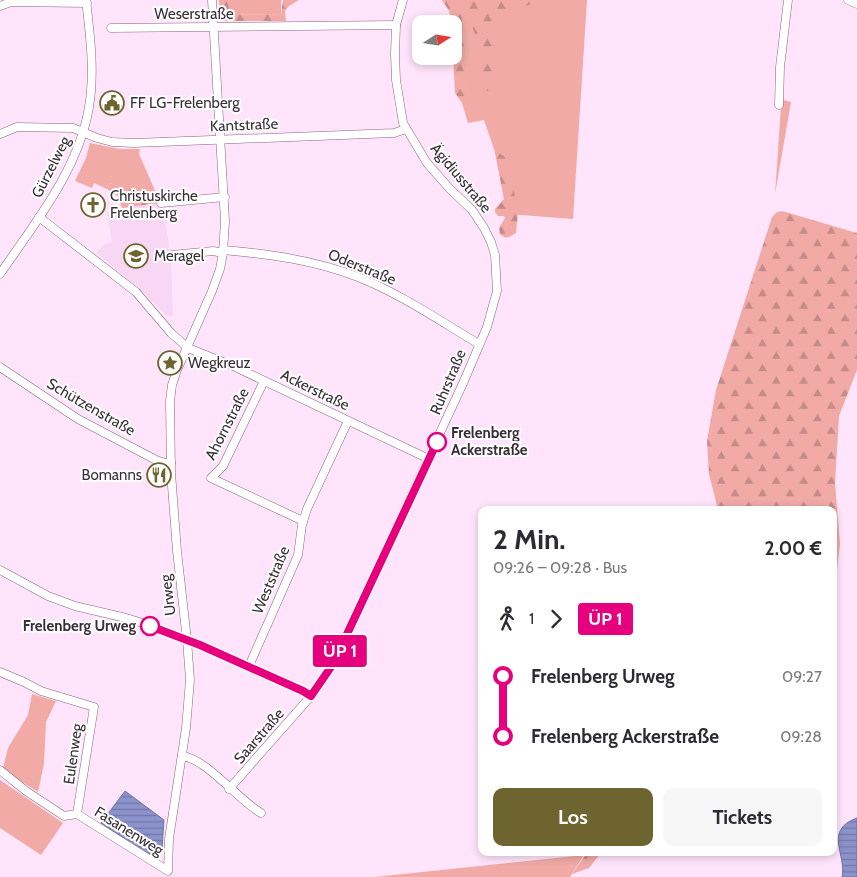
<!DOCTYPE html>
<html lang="de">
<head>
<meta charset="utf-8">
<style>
	:root { --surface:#fff; --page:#f7f7f7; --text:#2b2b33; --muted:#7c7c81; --accent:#6d6430 }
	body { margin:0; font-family:Cabin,sans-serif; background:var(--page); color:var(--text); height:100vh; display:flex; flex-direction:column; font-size:19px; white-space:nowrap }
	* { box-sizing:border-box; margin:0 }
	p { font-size:16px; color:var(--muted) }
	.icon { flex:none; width:28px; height:28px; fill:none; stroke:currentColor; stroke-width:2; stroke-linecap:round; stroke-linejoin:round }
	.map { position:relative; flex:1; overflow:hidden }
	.panel { position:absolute; left:478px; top:506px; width:359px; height:350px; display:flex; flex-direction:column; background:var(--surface); border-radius:10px; box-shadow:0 2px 8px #0003 }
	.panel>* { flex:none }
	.badge { padding:0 10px; border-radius:4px; font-size:18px; line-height:32px }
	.needle { width:32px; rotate:78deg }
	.tools { position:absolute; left:412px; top:15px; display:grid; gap:10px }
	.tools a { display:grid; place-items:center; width:50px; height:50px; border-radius:10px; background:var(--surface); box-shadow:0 2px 8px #0003; font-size:25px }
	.map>.badge { position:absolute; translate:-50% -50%; box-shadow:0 0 0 2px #fff }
	.legs { display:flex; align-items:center; gap:8px; height:55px; padding:0 15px; font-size:16px }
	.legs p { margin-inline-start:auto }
	.summary { display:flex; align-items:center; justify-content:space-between; height:85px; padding:0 15px }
	h1 { font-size:28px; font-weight:800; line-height:38px }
	.cta { display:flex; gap:10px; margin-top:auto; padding:10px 15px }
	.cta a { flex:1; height:58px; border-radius:10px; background:var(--accent); color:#fff; font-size:20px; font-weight:800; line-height:58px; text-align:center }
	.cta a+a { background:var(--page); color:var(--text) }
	ul { padding:0 15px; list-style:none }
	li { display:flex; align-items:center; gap:18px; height:60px; font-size:19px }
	li i { display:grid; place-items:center; width:8px; height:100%; margin:0 6px; background:currentColor }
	li i::after { content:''; width:12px; height:12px; margin:-6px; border:4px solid; border-radius:50%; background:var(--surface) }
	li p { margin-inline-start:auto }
	li:first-child i { background:linear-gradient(#0000 50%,currentColor 0) }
	li:last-child i { background:linear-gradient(currentColor 50%,#0000 0) }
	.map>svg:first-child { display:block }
	.built { fill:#f7d7f3 }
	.green { fill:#f1aaa6 }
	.forest { fill:url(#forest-firs) }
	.water { fill:url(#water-rules); stroke:#72749f }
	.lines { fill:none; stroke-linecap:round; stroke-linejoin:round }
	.street-casing { stroke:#80687d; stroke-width:9 }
	.street { stroke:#fff; stroke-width:8 }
	.line-1-casing { stroke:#fff; stroke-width:11 }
	.line-1 { stroke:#e6007e; stroke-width:8 }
	.stop-1-dot { fill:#fff; stroke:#e6007e; stroke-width:2.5 }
	.labels { text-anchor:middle; stroke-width:4; stroke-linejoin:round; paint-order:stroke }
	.street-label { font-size:15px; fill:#382e37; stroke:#fff }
	.poi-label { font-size:15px; fill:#382e37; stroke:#fff; text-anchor:start }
	.stop-label { font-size:15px; font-weight:bold; fill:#382e37; stroke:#fff; text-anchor:start }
</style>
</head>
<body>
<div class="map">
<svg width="857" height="877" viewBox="0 0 857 877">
	<defs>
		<pattern id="forest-firs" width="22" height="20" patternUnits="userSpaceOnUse" patternTransform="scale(1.25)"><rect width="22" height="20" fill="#f1aaa6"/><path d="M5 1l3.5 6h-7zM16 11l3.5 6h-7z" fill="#c48b88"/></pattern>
		<pattern id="water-rules" width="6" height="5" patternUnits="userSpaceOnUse" patternTransform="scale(1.25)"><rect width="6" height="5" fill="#8b92cc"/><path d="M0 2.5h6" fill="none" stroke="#7378a6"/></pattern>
	</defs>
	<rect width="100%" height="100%" fill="#ffe4fb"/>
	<path class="built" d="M156 191 165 218 171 260 173 317 165 314 141 290 96 253 104 244 112 243 107 212 131 205 130 195Z"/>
	<g class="green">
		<path d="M228 0H281V15L228 14Z"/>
		<path d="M456 0H587L573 219 507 214 495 152 484 120 468 123 462 103 455 5Z"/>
		<path d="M783 100 791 102 775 194 781 106Z"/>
		<path d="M90 143 120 149H140L139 154 153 186H118L110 183 107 189 94 183 92 188 75 181 86 158Z"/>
		<path d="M32 694 56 701 46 722 44 764 38 792 8 773 3 768 8 748 28 715Z"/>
		<path d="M0 780 63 823 41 855 0 828Z"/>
		<path d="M584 855 570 877H375Z"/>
	</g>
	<g class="forest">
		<path d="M219 0H228L229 14 281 15 283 0H299L289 6 285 11 286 21H220Z"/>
		<path d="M442 0H537L534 3 505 13 497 27 493 42 494 84 493 89 487 91H482L479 87 480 65 478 57 477 41 467 11 463 10 461 12 464 44 471 94 472 100 462 103 455 93 453 56 454 24H452L449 11Z"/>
		<path d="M495 152H498L505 157 509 165 518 213 516 233C510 237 505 240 500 234L499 228 505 218 504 216H498L495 212V209L504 199Z"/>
		<path d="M110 183 118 186H153L160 203 122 208 118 196 107 189Z"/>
		<path d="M782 211 857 233V370L839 416 835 483 840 544 834 595 833 597 832 510H718L709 474 707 441 716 390 772 217 777 212Z"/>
		<path d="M587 853H601L589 868 572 874Z"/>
	</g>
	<g class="water">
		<path d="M125 791 164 820 162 849 159 856H150L101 823Z"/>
		<path d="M857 818V877H842C847 855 823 830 857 818Z"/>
	</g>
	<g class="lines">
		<g class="street-casing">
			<g id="street">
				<path d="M848 0 857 4"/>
				<path d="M0 6 11 2 87 3"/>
				<path d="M111 28 396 25"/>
				<path d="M779 105 780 67 788 0"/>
				<path d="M0 134 17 127 73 128 97 138 112 142 134 143 394 133 406 129"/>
				<path d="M161 203 225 197"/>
				<path d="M39 217 136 292 171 333 188 348 233 366 429 459"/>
				<path d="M223 250C269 254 314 260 358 277 401 294 440 321 479 344"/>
				<path d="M172 255 213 251 223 253"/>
				<path d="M0 274C35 223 79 169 89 107 95 71 90 35 86 0"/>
				<path d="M0 367 78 419 156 460 165 463H171"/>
				<path d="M264 381 223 466 211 478 303 521"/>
				<path d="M0 570 48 596 75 606 126 618 146 624 199 645 303 691 311 696"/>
				<path d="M249 666 298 555 302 525 307 509 348 421"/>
				<path d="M0 672 24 682 41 691 94 707 77 814"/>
				<path d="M182 756C207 759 237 799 261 813"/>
				<path d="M0 770 26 791 64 816 77 814 168 871 169 839 186 728 190 680 187 640 177 551 171 473 170 401 172 385 177 370 212 291 220 269 223 253 225 221 212 0"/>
				<path d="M229 789 311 696 333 664 464 381 487 327 497 291 495 255 491 242 484 228 472 210 450 189 427 163 403 123 396 80 395 54 396 25 403 0"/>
			</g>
		</g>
		<use href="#street" class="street"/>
	</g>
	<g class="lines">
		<g class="line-1-casing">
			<path id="line-1" d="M150 626 200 645 303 691 311 696 333 664 437 442"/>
		</g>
		<use href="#line-1" class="line-1"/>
	</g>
	<defs>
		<g id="civic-ring" transform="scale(1.25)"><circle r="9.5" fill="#fff" stroke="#6d6430" stroke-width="1.5"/><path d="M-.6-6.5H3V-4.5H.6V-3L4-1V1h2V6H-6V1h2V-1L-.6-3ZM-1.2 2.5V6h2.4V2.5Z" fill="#6d6430"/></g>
		<g id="church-ring" transform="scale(1.25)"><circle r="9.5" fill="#fff" stroke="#6d6430" stroke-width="1.5"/><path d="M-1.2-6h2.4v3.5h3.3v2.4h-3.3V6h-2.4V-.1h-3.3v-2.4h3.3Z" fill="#6d6430"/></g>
		<g id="school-ring" transform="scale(1.25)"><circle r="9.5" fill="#fff" stroke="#6d6430" stroke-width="1.5"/><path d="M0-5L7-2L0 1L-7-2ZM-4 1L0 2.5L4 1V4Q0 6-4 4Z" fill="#6d6430"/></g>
		<g id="sight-ring" transform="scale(1.25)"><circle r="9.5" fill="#fff" stroke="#6d6430" stroke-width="1.5"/><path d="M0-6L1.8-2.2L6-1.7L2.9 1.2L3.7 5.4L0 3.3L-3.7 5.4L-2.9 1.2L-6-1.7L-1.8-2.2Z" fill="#6d6430"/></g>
		<g id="restaurant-ring" transform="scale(1.25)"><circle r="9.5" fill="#fff" stroke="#6d6430" stroke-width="1.5"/><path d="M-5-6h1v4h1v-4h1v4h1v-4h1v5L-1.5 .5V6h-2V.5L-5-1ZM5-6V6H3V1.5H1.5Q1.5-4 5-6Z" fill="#6d6430"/></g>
	</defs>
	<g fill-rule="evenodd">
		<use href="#civic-ring" x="112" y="103"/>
		<use href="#church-ring" x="93" y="205"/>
		<use href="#school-ring" x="136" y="256"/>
		<use href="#sight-ring" x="170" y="363"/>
		<use href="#restaurant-ring" x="159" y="475"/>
	</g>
	<g class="stop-1-dot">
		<circle cx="437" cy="442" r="9"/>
		<circle cx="150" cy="626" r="9"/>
	</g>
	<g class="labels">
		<g class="street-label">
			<text x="194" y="19">Weserstraße</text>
			<text transform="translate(244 125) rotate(-2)" y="5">Kantstraße</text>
			<text transform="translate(51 167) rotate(-63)" y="5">Gürzelweg</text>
			<text transform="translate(461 178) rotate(50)" y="5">Ägidiusstraße</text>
			<text transform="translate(362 267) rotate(22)" y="5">Oderstraße</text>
			<text transform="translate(448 382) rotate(-67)" y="5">Ruhrstraße</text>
			<text transform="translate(315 390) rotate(26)" y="5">Ackerstraße</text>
			<text transform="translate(91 407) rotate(30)" y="5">Schützenstraße</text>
			<text transform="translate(227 424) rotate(-63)" y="5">Ahornstraße</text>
			<text transform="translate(271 580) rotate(-67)" y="5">Weststraße</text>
			<text transform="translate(168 595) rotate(-97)" y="5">Urweg</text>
			<text transform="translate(259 736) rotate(-49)" y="5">Saarstraße</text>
			<text transform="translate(73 754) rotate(-82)" y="5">Eulenweg</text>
			<text transform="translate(129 831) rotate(32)" y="5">Fasanenweg</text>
		</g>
		<g class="poi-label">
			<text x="130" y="108">FF LG-Frelenberg</text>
			<text x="110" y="201">Christuskirche<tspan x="110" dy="17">Frelenberg</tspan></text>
			<text x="154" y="261">Meragel</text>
			<text x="188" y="368">Wegkreuz</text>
			<text x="142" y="480" text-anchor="end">Bomanns</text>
		</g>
		<g class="stop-label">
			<text x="451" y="438">Frelenberg<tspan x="451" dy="17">Ackerstraße</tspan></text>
			<text x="136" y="631" text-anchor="end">Frelenberg Urweg</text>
		</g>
	</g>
</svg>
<div class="tools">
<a><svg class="needle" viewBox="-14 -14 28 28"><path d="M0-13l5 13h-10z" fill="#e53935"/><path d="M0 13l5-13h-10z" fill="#7c7c81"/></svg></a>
</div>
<b class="badge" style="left:340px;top:651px;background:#e6007e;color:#fff">ÜP 1</b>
<section class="panel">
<div class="summary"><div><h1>2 Min.</h1><p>09:26 – 09:28 · Bus</p></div><b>2.00 €</b></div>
<div class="legs"><svg class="icon" aria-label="walk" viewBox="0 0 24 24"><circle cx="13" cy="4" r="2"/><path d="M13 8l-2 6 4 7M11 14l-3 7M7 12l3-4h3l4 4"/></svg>1<svg class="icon" aria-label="forward" viewBox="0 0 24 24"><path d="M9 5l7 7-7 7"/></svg><b class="badge" style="background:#e6007e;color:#fff">ÜP 1</b></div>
<ul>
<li><i style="color:#e6007e"></i><b>Frelenberg Urweg</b><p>09:27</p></li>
<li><i style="color:#e6007e"></i><b>Frelenberg Ackerstraße</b><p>09:28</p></li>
</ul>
<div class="cta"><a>Los</a><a>Tickets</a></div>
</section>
</div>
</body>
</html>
